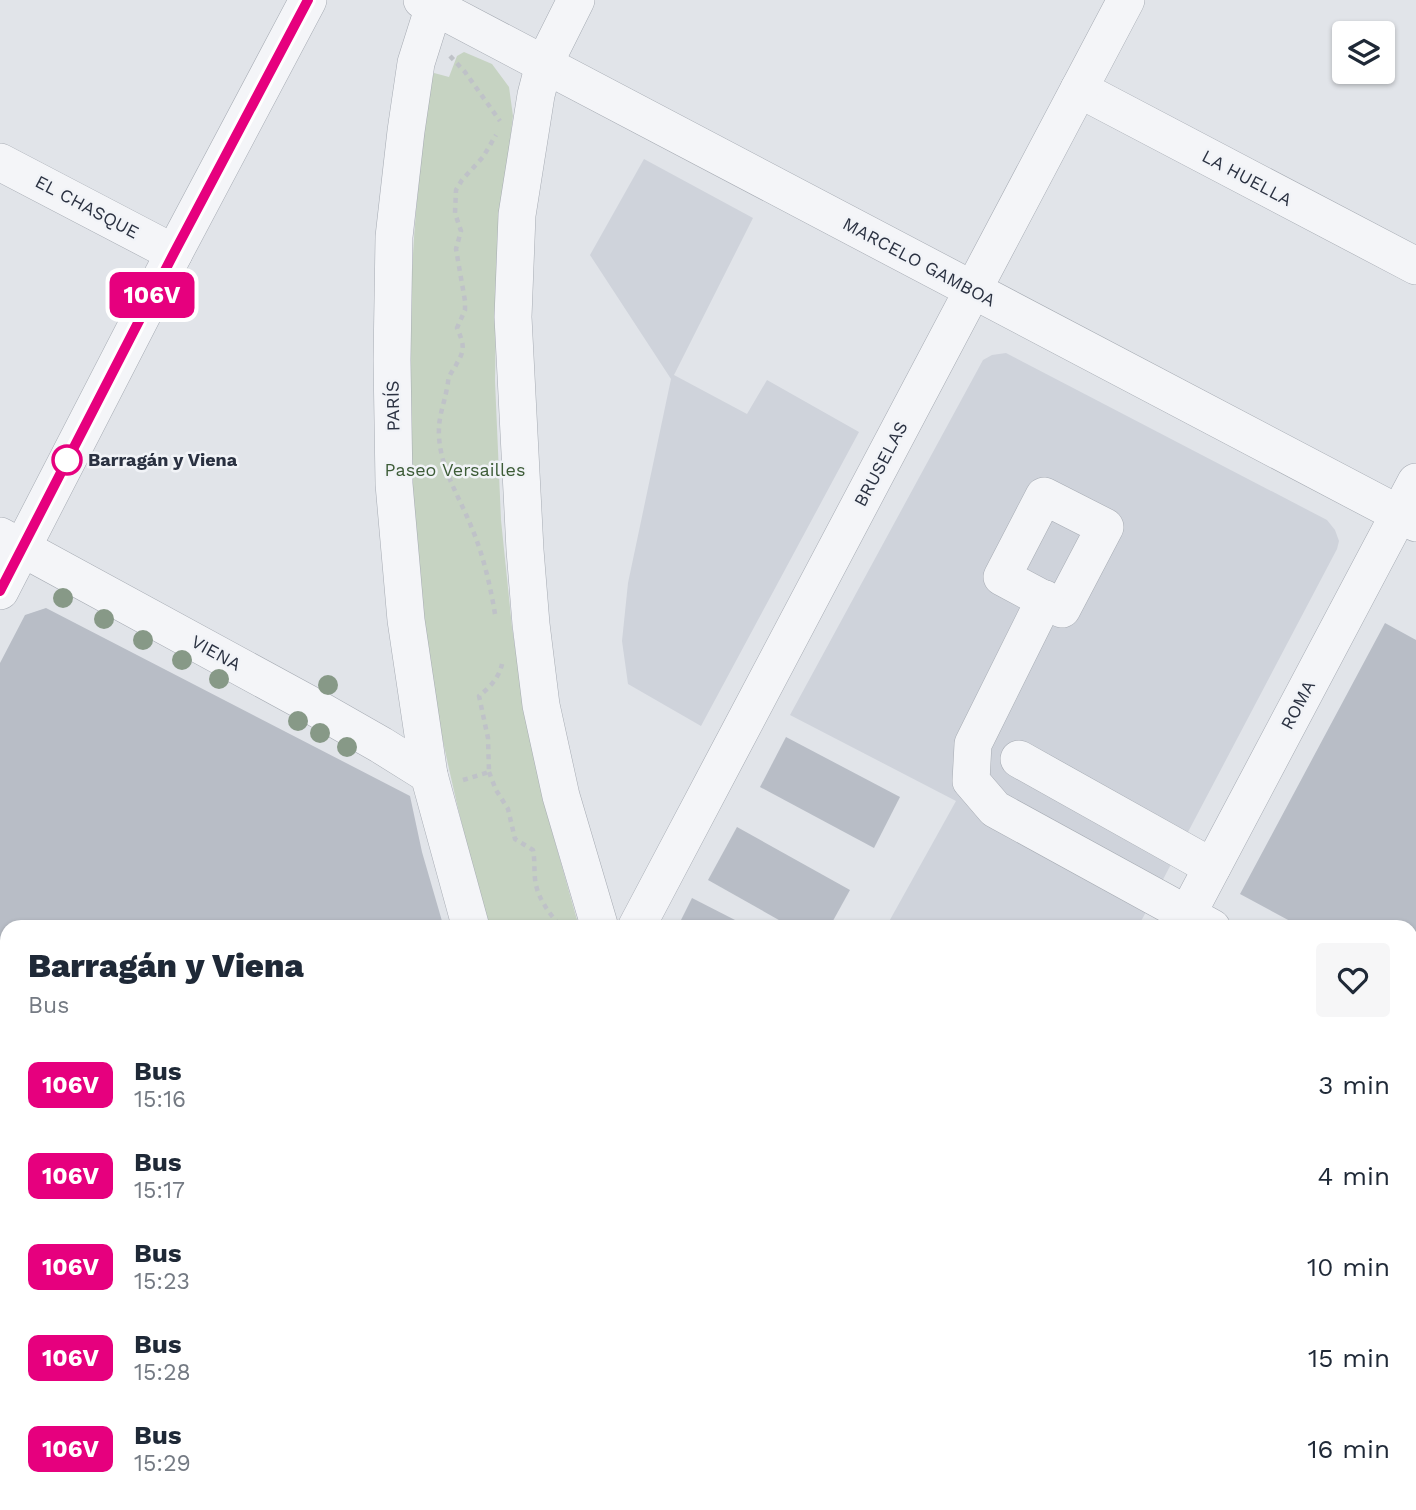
<!DOCTYPE html>
<html lang="en">
<head>
<meta charset="utf-8">
<style>
	:root { --surface:#fff; --page:#f6f6f7; --text:#1f2937; --muted:#747a83 }
	body { margin:0; font-family:"Work Sans",sans-serif; background:var(--page); color:var(--text); height:100vh; display:flex; flex-direction:column; font-size:26px; white-space:nowrap }
	* { box-sizing:border-box; margin:0 }
	p { font-size:23px; color:var(--muted) }
	.icon { flex:none; width:38px; height:38px; fill:none; stroke:currentColor; stroke-width:2; stroke-linecap:round; stroke-linejoin:round }
	.map { position:relative; flex:1; overflow:hidden }
	.drawer { position:absolute; left:0px; top:920px; width:1418px; height:590px; display:flex; flex-direction:column; background:var(--surface); border-radius:21px 21px 0 0; box-shadow:0 2px 5px #0004 }
	.drawer>* { flex:none }
	.badge { padding:0 14px; border-radius:10px; font-size:24px; line-height:46px }
	.fabs { position:absolute; left:1332px; top:21px; display:grid; gap:14px }
	.fabs a { display:grid; place-items:center; width:63px; height:63px; border-radius:7px; background:var(--surface); box-shadow:0 2px 5px #0004; font-size:35px }
	.map>.badge { position:absolute; translate:-50% -50%; box-shadow:0 0 0 4px #fff }
	.round { display:grid; place-items:center; flex:none; width:74px; height:74px; border-radius:7px; background:var(--page) }
	.summary { display:flex; align-items:center; justify-content:space-between; height:119px; padding:0 28px }
	h1 { font-size:33px; font-weight:800; line-height:52px }
	ul { padding:0; list-style:none }
	li { display:flex; align-items:center; gap:21px; height:91px; padding:0 28px }
	li div { flex:1 }
	li b { display:block; font-size:26px }
	li em { font-style:normal }
	li .badge { min-width:77px; font-weight:700; text-align:center }
	.map>svg:first-child { display:block }
	.built { fill:#cfd3db }
	.green { fill:#c6d3c2 }
	.building { fill:#b8bdc6 }
	.lines { fill:none; stroke-linecap:round; stroke-linejoin:round }
	.minor-casing { stroke:#a6abb3; stroke-width:38 }
	.major-casing { stroke:#a0a8b5; stroke-width:40 }
	.path { stroke:#bfc2c8; stroke-width:4.5; stroke-dasharray:5 5; stroke-linecap:butt }
	.minor { stroke:#f4f5f8; stroke-width:37 }
	.major { stroke:#fff; stroke-width:38 }
	.tree { fill:#879987 }
	.line-casing { stroke:#fff; stroke-width:16 }
	.line { stroke:#e6007e; stroke-width:10 }
	.stop-dot { fill:#fff; stroke:#e6007e; stroke-width:3.5 }
	.labels { text-anchor:middle; stroke-width:5; stroke-linejoin:round; paint-order:stroke }
	.street-label { font-size:18px; fill:#2a3141; stroke:#f1f3f7 }
	.stop-label { font-size:18px; font-weight:bold; fill:#2a3141; stroke:#f1f3f7; text-anchor:start }
	.park-label { font-size:18px; fill:#3d5c37; stroke:#f1f3f7 }
</style>
</head>
<body>
<div class="map">
<svg width="1416" height="1510" viewBox="0 0 1416 1510">
	<rect width="100%" height="100%" fill="#e1e4e9"/>
	<g class="built">
		<path d="M644 159 753 218 674 375 747 414 767 380 859 432 701 726 628 684 622 641 628 583 671 379 590 255Z"/>
		<path d="M1006 353 1327 520 1335 530 1339 541 1337 549 1138 927H886L956 801 790 715 983 360 992 355Z"/>
	</g>
	<g class="green">
		<path d="M464 52 492 64 509 87 513 116 504 190 496 323 495 381 501 520 512 627 517 659 546 810 579 927H489C461 826 435 722 423 617 403 438 404 257 432 79L434 73 449 77 457 56Z"/>
		<path d="M417 1503H517L528 1508 527 1510H426Z"/>
		<path d="M866 1503H955L961 1510H872Z"/>
	</g>
	<g class="building">
		<path d="M46 608 410 796 422 852 444 928H7V1184L0 1180V663L25 615Z"/>
		<path d="M1385 623 1416 640V1014L1410 1011V928H1303L1240 894Z"/>
		<path d="M786 737 900 797 874 848 760 787Z"/>
		<path d="M737 827 850 890 829 928H793L708 880Z"/>
		<path d="M692 898 737 921 734 928H677Z"/>
		<path d="M1416 1109V1175L1410 1172V1120Z"/>
	</g>
	<g class="lines">
		<g class="minor-casing">
			<g id="minor">
				<path d="M422 0 1416 523"/>
				<path d="M576 0 544 64 536 95 517 215 513 317 525 550 531 624 541 705 561 796 600 928"/>
				<path d="M434 6 416 63 406 131 394 237 392 360 394 484 406 620 429 775 471 928"/>
				<path d="M1079 89 1416 266"/>
				<path d="M0 162 174 253"/>
				<path d="M1044 496 1105 527 1062 609 1002 577Z"/>
				<path d="M0 536 316 708 381 745 429 775"/>
				<path d="M0 591 174 253 308 0"/>
				<path d="M1045 599 973 744 971 781 995 809 1212 928"/>
				<path d="M1019 759 1212 867"/>
				<path d="M636 928 1126 0"/>
				<path d="M1180 928 1416 482"/>
				<path d="M1410 1034 1416 1037"/>
				<path d="M1410 1200 1416 1199"/>
				<path d="M1410 1276 1416 1274"/>
				<path d="M961 1503 967 1510"/>
				<path d="M296 1510 302 1503"/>
			</g>
		</g>
		<g class="major-casing">
			<g id="major">
				<path d="M0 1267 7 1270"/>
				<path d="M367 1503 376 1510"/>
				<path d="M766 1503 784 1510"/>
				<path d="M578 1510 586 1503"/>
			</g>
		</g>
		<g class="path">
			<path d="M450 56 465 72 500 121"/>
			<path d="M495 614C490 584 483 554 471 526 459 496 440 468 439 435 438 417 444 405 447 388 448 384 448 380 449 377 451 372 455 368 457 363 466 349 463 342 457 328L465 310V301L456 249 461 231 455 213 456 190 462 180 483 157 496 135"/>
			<path d="M489 772 496 790 508 809 515 839 533 850C535 860 534 869 535 879 537 898 549 913 562 928"/>
			<path d="M463 780 489 772 488 738 479 696C490 687 499 678 502 664"/>
		</g>
		<use href="#minor" class="minor"/>
		<use href="#major" class="major"/>
	</g>
	<g class="tree">
		<circle cx="63" cy="598" r="10"/>
		<circle cx="104" cy="619" r="10"/>
		<circle cx="143" cy="640" r="10"/>
		<circle cx="182" cy="660" r="10"/>
		<circle cx="219" cy="679" r="10"/>
		<circle cx="328" cy="685" r="10"/>
		<circle cx="298" cy="721" r="10"/>
		<circle cx="320" cy="733" r="10"/>
		<circle cx="347" cy="747" r="10"/>
	</g>
	<g class="lines">
		<g class="line-casing">
			<path id="line" d="M0 591 174 253 308 0"/>
		</g>
		<use href="#line" class="line"/>
	</g>
	<circle class="stop-dot" cx="67" cy="460" r="14"/>
	<g class="labels">
		<g class="street-label">
			<text transform="translate(1247 178) rotate(28)" y="6">LA HUELLA</text>
			<text transform="translate(87 207) rotate(28)" y="6">EL CHASQUE</text>
			<text transform="translate(919 262) rotate(28)" y="6">MARCELO GAMBOA</text>
			<text transform="translate(393 406) rotate(-91)" y="6">PARÍS</text>
			<text transform="translate(881 464) rotate(-62)" y="6">BRUSELAS</text>
			<text transform="translate(216 653) rotate(29)" y="6">VIENA</text>
			<text transform="translate(1298 705) rotate(-62)" y="6">ROMA</text>
		</g>
		<g class="stop-label">
			<text x="88" y="466">Barragán y Viena</text>
		</g>
		<g class="park-label">
			<text x="455" y="476">Paseo Versailles</text>
		</g>
	</g>
</svg>
<div class="fabs">
<a><svg class="icon" aria-label="layers" viewBox="0 0 24 24"><path d="M12 4l9 5-9 5-9-5zM3 14l9 5 9-5"/></svg></a>
</div>
<b class="badge" style="left:152px;top:295px;background:#e6007e;color:#fff">106V</b>
<section class="drawer">
<div class="summary"><div><h1>Barragán y Viena</h1><p>Bus</p></div><a class="round"><svg class="icon" aria-label="heart" viewBox="0 0 24 24"><path d="M12 20l-8-8c-3-5 5-10 8-4 3-6 11-1 8 4z"/></svg></a></div>
<ul>
<li><span class="badge" style="background:#e6007e;color:#fff">106V</span><div><b>Bus</b><p>15:16</p></div><em>3 min</em></li>
<li><span class="badge" style="background:#e6007e;color:#fff">106V</span><div><b>Bus</b><p>15:17</p></div><em>4 min</em></li>
<li><span class="badge" style="background:#e6007e;color:#fff">106V</span><div><b>Bus</b><p>15:23</p></div><em>10 min</em></li>
<li><span class="badge" style="background:#e6007e;color:#fff">106V</span><div><b>Bus</b><p>15:28</p></div><em>15 min</em></li>
<li><span class="badge" style="background:#e6007e;color:#fff">106V</span><div><b>Bus</b><p>15:29</p></div><em>16 min</em></li>
</ul>
</section>
</div>
</body>
</html>
